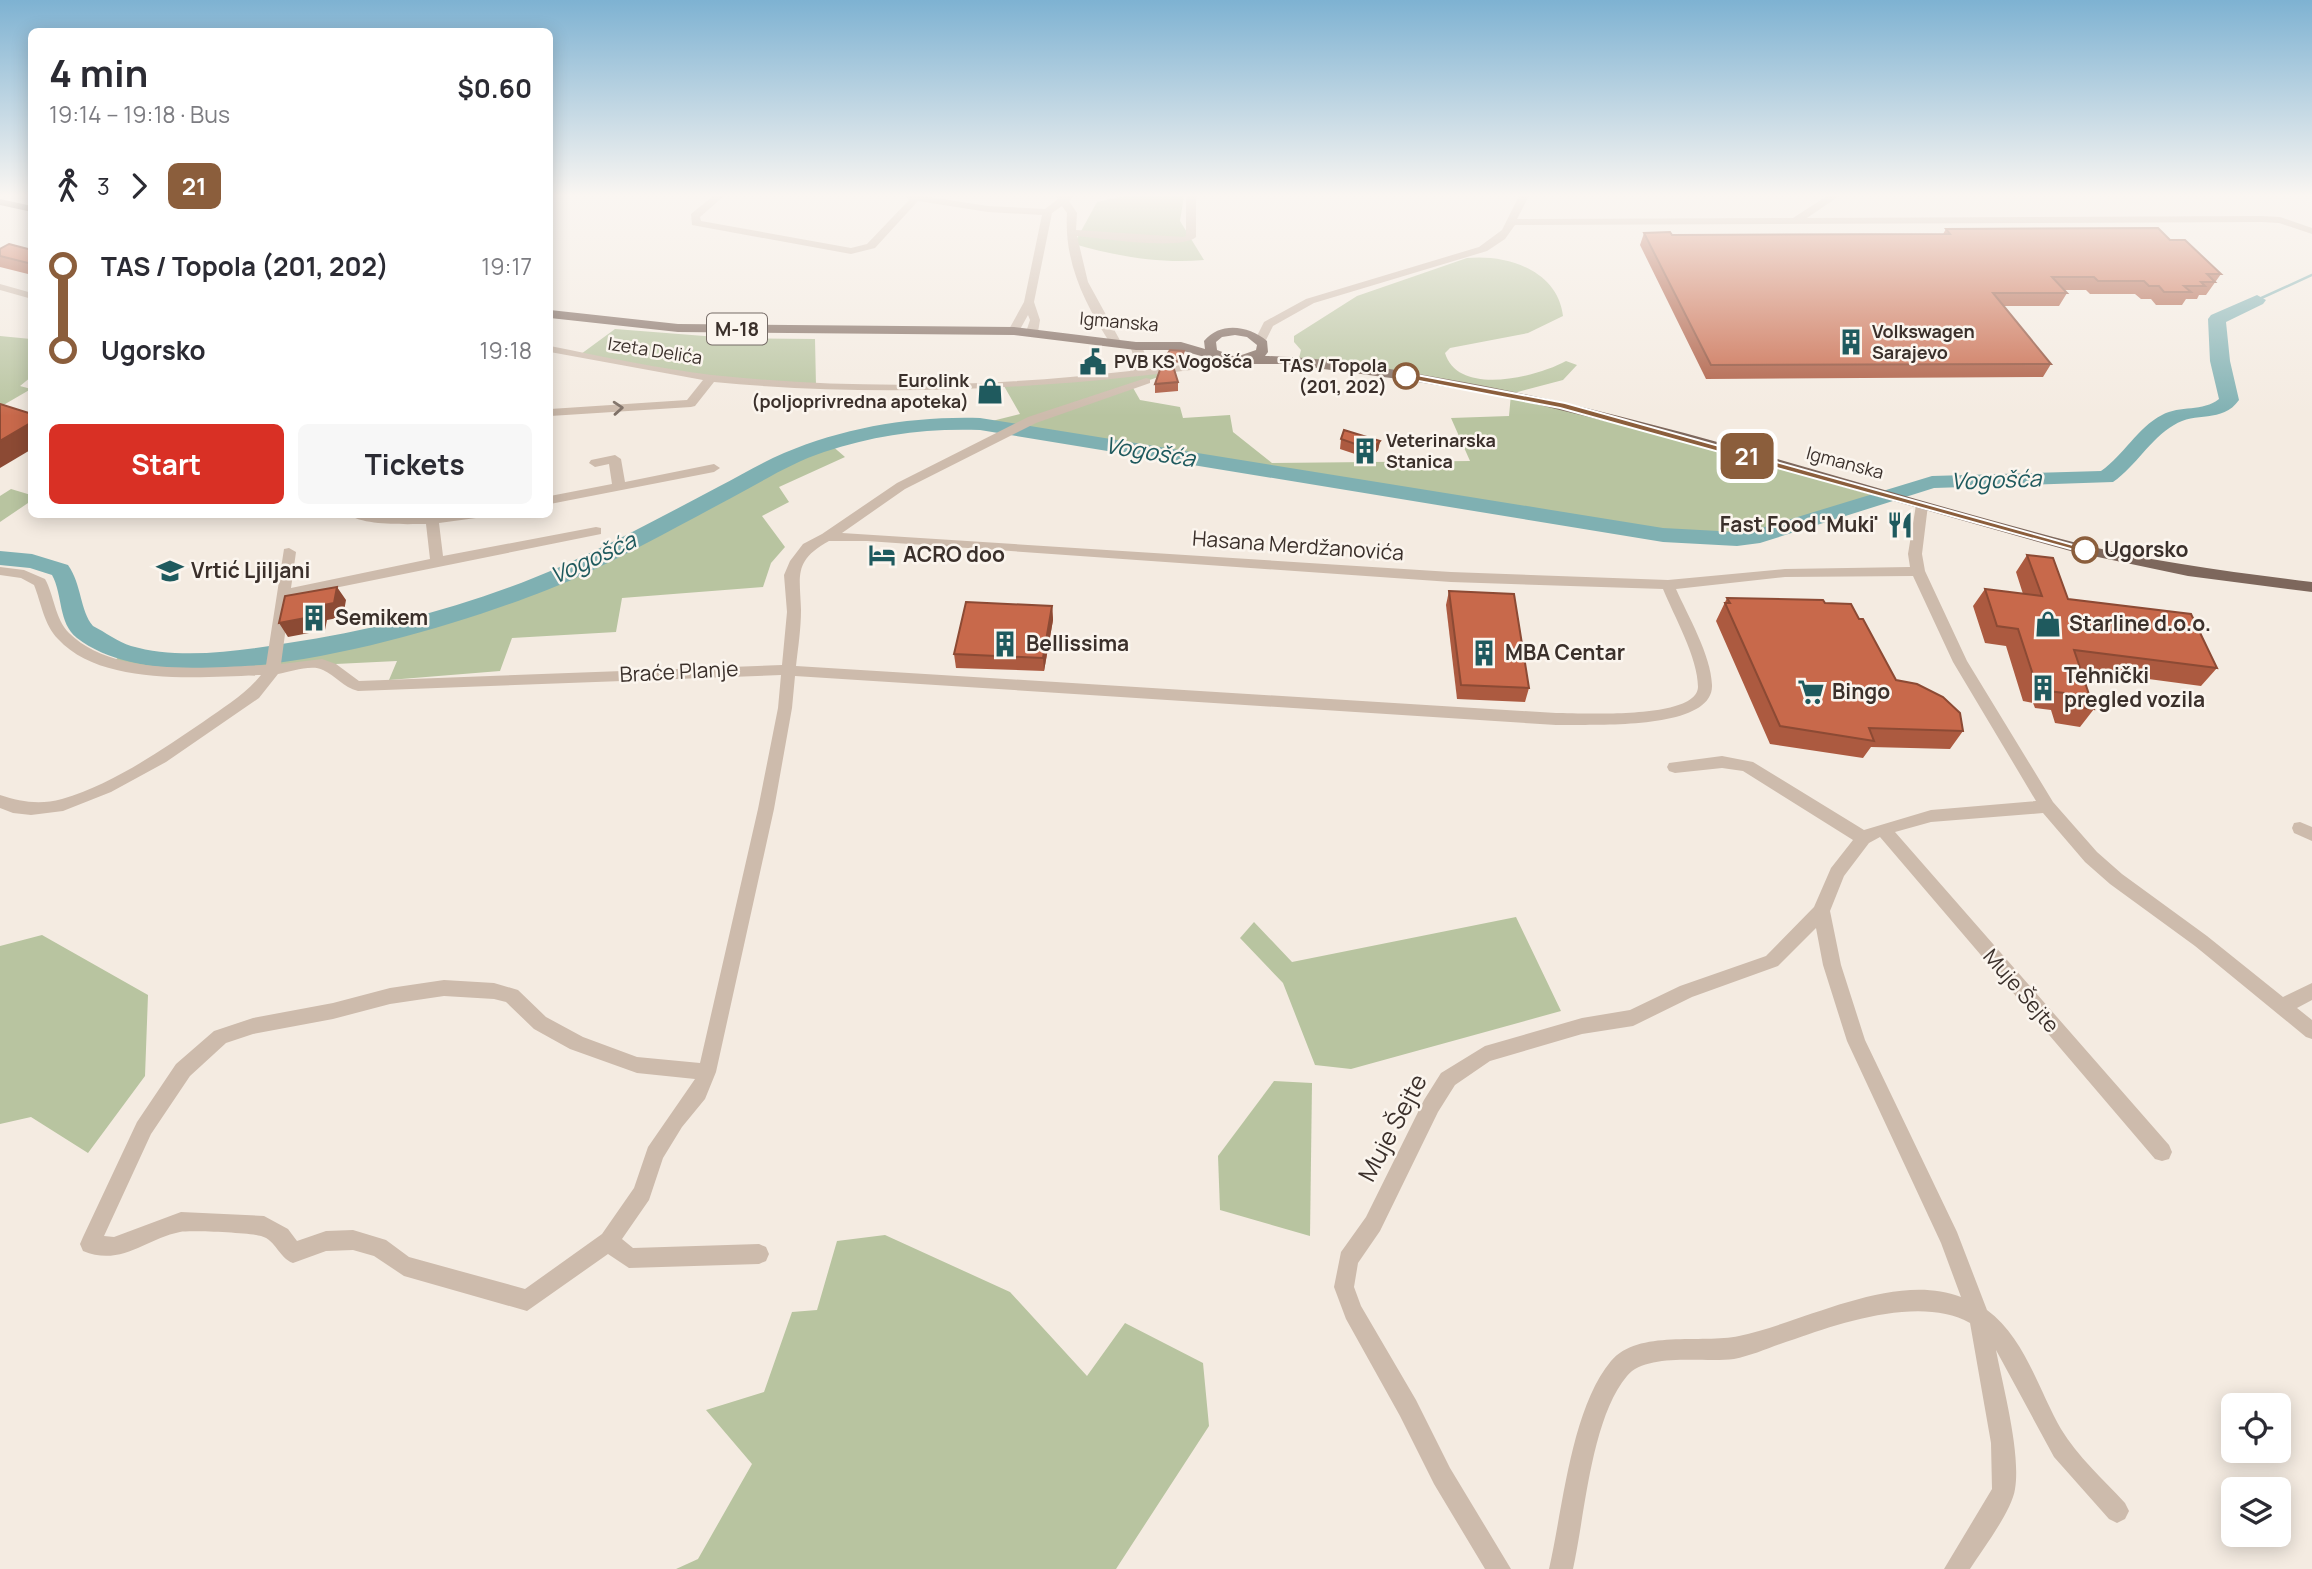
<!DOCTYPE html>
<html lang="en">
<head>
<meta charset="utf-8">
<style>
	:root { --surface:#fff; --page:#f7f7f7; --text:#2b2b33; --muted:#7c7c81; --accent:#d93025 }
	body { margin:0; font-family:Manrope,sans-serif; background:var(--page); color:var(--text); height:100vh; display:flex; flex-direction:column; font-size:26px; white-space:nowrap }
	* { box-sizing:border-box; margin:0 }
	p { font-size:23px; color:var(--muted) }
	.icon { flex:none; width:38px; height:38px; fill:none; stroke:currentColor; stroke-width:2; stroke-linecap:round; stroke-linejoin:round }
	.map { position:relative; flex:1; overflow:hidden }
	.panel { position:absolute; left:28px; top:28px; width:525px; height:490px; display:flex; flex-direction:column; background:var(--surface); border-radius:10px; box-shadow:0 4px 18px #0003 }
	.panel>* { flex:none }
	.badge { padding:0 14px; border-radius:10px; font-size:24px; line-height:46px }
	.controls { position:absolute; left:2221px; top:1393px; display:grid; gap:14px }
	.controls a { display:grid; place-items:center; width:70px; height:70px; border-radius:10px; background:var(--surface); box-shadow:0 4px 18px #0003; font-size:35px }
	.map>.badge { position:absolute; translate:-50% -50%; box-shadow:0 0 0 4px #fff }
	.legs { display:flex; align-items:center; gap:10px; height:77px; padding:0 21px; font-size:23px }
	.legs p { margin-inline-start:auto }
	.overview { display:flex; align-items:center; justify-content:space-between; height:119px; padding:0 21px }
	h1 { font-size:38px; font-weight:700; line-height:52px }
	.button { display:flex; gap:14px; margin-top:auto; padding:14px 21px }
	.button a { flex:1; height:80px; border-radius:10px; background:var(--accent); color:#fff; font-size:28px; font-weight:700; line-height:80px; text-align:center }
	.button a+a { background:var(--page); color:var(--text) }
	ul { padding:0 21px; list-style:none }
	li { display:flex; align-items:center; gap:24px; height:84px; font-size:26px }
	li i { display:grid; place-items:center; width:10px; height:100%; margin:0 9px; background:currentColor }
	li i::after { content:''; width:18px; height:18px; margin:-9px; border:5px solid; border-radius:50%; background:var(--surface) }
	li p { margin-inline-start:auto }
	li:first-child i { background:linear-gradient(#0000 50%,currentColor 0) }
	li:last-child i { background:linear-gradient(currentColor 50%,#0000 0) }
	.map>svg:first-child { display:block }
	.green { fill:#b8c4a0 }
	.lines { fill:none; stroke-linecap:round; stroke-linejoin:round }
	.stream { stroke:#7fb0b2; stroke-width:2.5 }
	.river { fill:#7fb0b2; fill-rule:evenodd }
	.minor { fill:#cdbbac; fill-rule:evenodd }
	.major { fill:#7d675c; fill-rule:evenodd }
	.wall { fill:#ac5a40 }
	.shaded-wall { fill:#8c4a34 }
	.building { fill:#c8694b; stroke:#8c4a34; stroke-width:2 }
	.oneway { stroke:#7d6f65 }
	.line-1 { fill:#8b5e3c; stroke:#fff; stroke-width:2 }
	.stop-1-dot { fill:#fff; stroke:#8b5e3c; stroke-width:3.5 }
	.labels { text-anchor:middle; stroke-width:5; stroke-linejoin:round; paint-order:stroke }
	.far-street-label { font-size:18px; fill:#3b302b; stroke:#fbf5ee }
	.far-poi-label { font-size:18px; font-weight:bold; fill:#3b302b; stroke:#fbf5ee; text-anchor:start }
	.far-stop-label { font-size:18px; font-weight:bold; fill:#3b302b; stroke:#fbf5ee; text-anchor:end }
	.shield { fill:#fbf5ee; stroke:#756b66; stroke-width:2 }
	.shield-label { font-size:19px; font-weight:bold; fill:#3b302b }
	.poi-label { font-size:21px; font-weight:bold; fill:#3b302b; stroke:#fbf5ee; text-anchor:start }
	.street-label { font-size:21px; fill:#3b302b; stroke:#fbf5ee }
	.stop-label { font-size:21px; font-weight:bold; fill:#3b302b; stroke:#fbf5ee; text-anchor:start }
	.water-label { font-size:23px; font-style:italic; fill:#1f5a5e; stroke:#fbf5ee }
	.near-street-label { font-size:24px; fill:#3b302b; stroke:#fbf5ee }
</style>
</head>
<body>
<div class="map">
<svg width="2312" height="1569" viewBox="0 0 2312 1569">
	<rect width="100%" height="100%" fill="#f4ebe1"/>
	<g class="green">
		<path d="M1124 196H1184L1180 221 1204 260C1161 264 1115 256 1074 244L1097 202Z"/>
		<path d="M1467 258C1508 254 1558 271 1563 316L1528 333 1450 348 1445 353C1458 397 1537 377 1566 361L1577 365 1563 380 1514 393 1885 495 1760 536 1737 539 1663 535 980 424 1020 414 1004 386 1173 372 1132 386 1140 400 1180 407 1183 418 1230 415 1233 432 1272 463 1470 461 1451 418 1509 416 1511 394 1298 362 1301 350 1294 342V336L1357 296Z"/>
		<path d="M615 329 730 338 815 339 816 386 711 378 581 354Z"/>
		<path d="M0 336 31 339V377L20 386 31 389 0 407Z"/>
		<path d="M830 444 845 457 779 487 789 502 762 516 785 547 771 563 763 587 622 598 616 632 512 638 500 671 389 680 397 661 190 671 112 663 124 652C208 672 295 656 376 634 440 617 503 600 564 574 642 541 716 497 791 457Z"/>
		<path d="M11 489 31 495V501L0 522V496Z"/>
		<path d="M1516 917 1561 1011 1351 1069 1315 1065 1283 983 1240 938 1254 922 1292 962Z"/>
		<path d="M42 935 148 995 145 1076 88 1153 31 1117 0 1124V946Z"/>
		<path d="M1274 1081 1312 1083 1310 1236 1220 1210 1218 1156Z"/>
		<path d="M885 1235 1010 1292 1087 1376 1125 1323 1203 1363 1209 1426 1116 1569H676L698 1559 752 1464 706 1410 764 1392 792 1312 817 1310 837 1241Z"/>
	</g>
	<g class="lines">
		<path class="stream" d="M2257 300 2312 275"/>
		<path class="river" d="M2257 295 2266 300 2263 304 2226 322 2230 361 2239 400C2222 424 2195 411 2174 425 2150 439 2136 466 2113 482L1934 488 1760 543 1737 546 1663 542 980 430C926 428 875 435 824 452 791 463 763 481 733 497 682 524 631 553 578 577 470 625 179 717 77 638 58 623 63 595 52 575L30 568 0 565V551L32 554 68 565C82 585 80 611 93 626 105 632 118 642 131 646 180 660 239 651 288 643 382 629 476 604 562 566 615 542 667 514 718 487 740 476 761 463 784 453 846 427 913 416 980 418L1663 528 1737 532 1758 529 1932 476 2101 471C2124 455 2137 428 2162 415 2180 405 2203 412 2219 399L2210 361 2208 319 2211 315Z"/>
		<g class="minor">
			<path d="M713 196H724L700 217 701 221 851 248 867 244 909 200 905 196H923L988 206 1045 209 1058 199 1056 196H1074L1069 201 1077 213 1076 230 1183 237 1186 236V196H1196V237C1180 251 1101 238 1077 236L1088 282 1122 344 1116 347 1112 346C1084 303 1064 262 1067 213L1062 206 1052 213 1034 302 1040 320 1038 332 1032 335 1026 332 1030 320 1028 315 1018 333 1008 331 1024 302 1042 215 988 212 918 201 875 248 851 254 692 225 691 214Z"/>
			<path d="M1519 196H1529L1517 219 1793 218 1827 196H1839L1807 218 2262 216 2280 217 2312 228V234L2279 223 2262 222 1515 225 1505 239 1487 251 1314 303 1273 326 1265 342 1255 340 1264 322 1306 299 1479 247 1502 230Z"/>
			<path d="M0 284 32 293V299L0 290Z"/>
			<path d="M1136 343 1142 346 1148 363 1143 370 1244 357 1250 360 1244 363C1066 388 894 399 714 382L695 406 691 407 550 416V409L687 400 703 380 550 352V346C604 357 657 368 712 375 851 390 991 387 1130 371L1136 363 1130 346Z"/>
			<path d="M1146 378 1150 379V383L1036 423 905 489 842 533 1451 572 1668 580 1785 569 1910 567 1908 554 1916 505 1917 502H1927L1928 505 1922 554 1925 571 1967 661 2053 802 2097 852 2122 874 2207 936 2283 997 2312 983V1000L2297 1008 2312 1020V1039L2306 1037 2195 946 2110 884 2085 862 2043 813 1931 822 1895 832 2169 1145 2172 1152 2169 1159 2162 1161 2155 1159 1880 837 1869 843 1844 876 1830 911 1841 965 1865 1040 1957 1232 1987 1310C2025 1338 2038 1389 2061 1429 2078 1457 2103 1479 2125 1503L2129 1511 2125 1519 2117 1523 2109 1519 2054 1457 1996 1350C2003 1387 2021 1453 2015 1489 2012 1511 1982 1550 1970 1569H1944L1992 1489 1991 1443 1970 1323C1922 1296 1843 1322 1795 1339 1775 1345 1755 1355 1734 1359 1705 1363 1647 1352 1627 1376 1591 1419 1585 1515 1573 1569H1549C1563 1508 1571 1409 1611 1361 1638 1329 1702 1344 1739 1336 1805 1322 1894 1271 1961 1297L1941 1243 1847 1041 1823 965 1816 928 1778 966 1692 997 1633 1026 1582 1034 1490 1061 1455 1085 1438 1112 1380 1231 1358 1263 1354 1287 1361 1306 1416 1400 1450 1468 1511 1569H1485L1434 1484 1400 1416 1346 1319 1334 1287 1341 1252 1366 1217 1424 1100 1441 1073 1485 1046 1582 1018 1630 1010 1680 986 1766 956 1814 907 1831 868 1853 840 1743 771 1722 768 1675 773 1669 771 1667 767 1669 763 1722 756 1753 762 1864 830 1931 810 2036 801 1953 662 1913 576 1785 577 1676 589C1688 616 1711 655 1712 685 1714 732 1587 724 1556 725L795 676 792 708 774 809 716 1072 705 1099 682 1127 663 1158 649 1200 622 1239 633 1248 759 1244 766 1247 769 1254 766 1261 759 1264 629 1268 608 1254 527 1311 404 1276 374 1256 353 1250 326 1251 293 1263C279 1258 276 1240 261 1236 251 1233 191 1230 180 1232 145 1239 121 1267 83 1251L80 1244 83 1237 137 1122 176 1064 214 1031 253 1018 333 1003 390 988 444 980 494 983 518 990 546 1017 583 1037 637 1057 700 1063 758 809 778 708 781 675 358 691C343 687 336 676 323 670 311 664 291 672 278 674L259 698 166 762 111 792 63 811 31 815 13 813 0 808V795C21 802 40 805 62 799 113 784 160 751 203 722 224 707 245 695 261 675 201 677 102 687 58 639 44 625 41 602 34 585L21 578 0 575V567L24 570 45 579C54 595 55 619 69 633 114 678 208 667 266 665L284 549 289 548 296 552 291 588 430 559 426 524C406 524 363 526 348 514H482L476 518 439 523 443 556 596 527 601 528V534L290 597 281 664 322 659 336 664 359 681 782 665 787 612 784 575 790 561 803 544 822 534 897 483 1028 417ZM829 541H867L1451 582 1663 589C1674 616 1698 658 1698 687 1697 720 1580 713 1556 713L796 666C798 648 801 629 801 610 800 575 793 561 829 541ZM444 996 494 999 506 1002 534 1029 570 1049 637 1073 695 1079 648 1147 634 1188 602 1234 525 1289 409 1257 386 1240 353 1230 326 1231 297 1241 288 1229 264 1216 181 1212 114 1237 104 1236 151 1134 190 1076 226 1043 253 1034 333 1019 390 1004Z"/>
			<path d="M615 455 621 459 625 482 714 464 720 468 714 472 550 504V496L612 484 609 464 595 467 589 463 591 460Z"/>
			<path d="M2300 822 2312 827V841L2294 833 2292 828 2294 823Z"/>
		</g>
		<g class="major">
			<path d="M0 199 32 206V212L0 205Z"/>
			<path d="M550 310 678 324 1014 327 1136 342H1181L1205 349 1204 341C1221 321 1249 326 1267 341L1268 352 1265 356C1324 357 1384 368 1441 378 1656 415 1862 488 2073 542 2151 562 2232 572 2312 582V592L2188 576 2074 552 1646 431 1511 398 1406 380 1286 364H1229L1180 350H1136L1014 335 678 332 550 318ZM1235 335 1247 337 1257 345 1256 350 1236 357 1217 350 1216 342 1222 337Z"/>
		</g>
	</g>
	<g class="wall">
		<path d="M1946 229 2170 240 2221 274 2206 295H2199L2197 299H2186L2182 305H2156L2151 299H2141L2135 294H2090L2086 290H2064L2067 293 2059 306H2004L2051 364 2043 377 1706 379 1640 245 1644 233 1672 235 1943 234Z"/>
		<path d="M0 249 32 250V275L0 267Z"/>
		<path d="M1178 382V391L1155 393V384Z"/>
		<path d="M1341 439 1380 441 1378 450 1370 459 1340 449Z"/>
		<path d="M2027 555 2068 599 2217 668 2201 686 2081 670 2094 709 2080 727 2055 723 2051 710 2035 708 2033 703 2023 701 2006 646 1985 643 1973 606 1985 589 2023 594 2016 572Z"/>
		<path d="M1449 591 1529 688 1525 702 1457 699 1446 605Z"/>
		<path d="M1727 598 1825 603 1859 619 1896 680 1963 731 1950 749 1871 747 1863 758 1770 744 1716 621Z"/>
		<path d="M1052 606 1053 620 1044 671 956 668 954 654Z"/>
	</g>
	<g class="shaded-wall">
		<path d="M1184 351 1181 362 1164 365V360Z"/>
		<path d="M32 422V449L0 468V441Z"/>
		<path d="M1380 441 1378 450 1370 459 1372 450Z"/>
		<path d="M337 587 346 600 343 617 327 620 325 630 288 637 279 623 318 606Z"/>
		<path d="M1052 606 1053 620 1044 671 1043 658Z"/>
	</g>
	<g class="building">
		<path d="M2158 228 2170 240H2185L2221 274H2207L2215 282H2201L2205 286H2184L2191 292H2164L2159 286H2149L2144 281H2098L2094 277H2052L2067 293H1993L2051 364 1711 365 1644 233 1670 232 1672 235 1950 234 1946 229Z"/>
		<path d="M9 244 32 250V261L28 263 0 256V249Z"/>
		<path d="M1170 350 1184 351 1181 358 1164 360Z"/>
		<path d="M1173 366 1178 382 1155 384 1161 367Z"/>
		<path d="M0 404 32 414V422L0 441Z"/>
		<path d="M1344 430 1380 441 1372 450 1341 439Z"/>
		<path d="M2027 555 2053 558 2068 599 2191 614 2217 668 2074 650 2094 709 2068 706 2064 693 2048 691 2046 686 2036 684 2018 629 1997 626 1985 589 2042 596Z"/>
		<path d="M337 587 334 603 318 606 316 616 279 623 285 596Z"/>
		<path d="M1449 591 1514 594 1529 688 1461 685Z"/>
		<path d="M1727 598 1823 600 1825 603 1851 604 1859 619H1863L1896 680 1917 684 1943 697 1960 713 1963 731 1869 728 1874 741 1780 726 1725 603H1730Z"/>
		<path d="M966 602 1052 606 1043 658 954 654Z"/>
	</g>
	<defs><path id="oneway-chevron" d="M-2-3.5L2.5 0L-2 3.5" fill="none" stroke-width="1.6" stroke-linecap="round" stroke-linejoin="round" transform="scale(1.75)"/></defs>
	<use class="oneway" href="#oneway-chevron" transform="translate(618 408) rotate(-4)"/>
	<linearGradient id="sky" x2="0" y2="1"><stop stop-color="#7eb2d2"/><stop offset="0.47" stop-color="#faf6f2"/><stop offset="1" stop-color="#faf6f2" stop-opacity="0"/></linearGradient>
	<rect width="2312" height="416" fill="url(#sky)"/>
	<path class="line-1" d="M1406 373 1565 403 2091 550 2085 553 1560 408 1403 378 1401 376Z"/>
	<defs>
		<g id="building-bare" transform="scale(2.1)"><path d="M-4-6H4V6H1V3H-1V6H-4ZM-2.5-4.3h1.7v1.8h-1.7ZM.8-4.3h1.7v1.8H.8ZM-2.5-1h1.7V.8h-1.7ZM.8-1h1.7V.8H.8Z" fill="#1f5a5e" stroke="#fbf5ee" stroke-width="2.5" paint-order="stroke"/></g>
		<g id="civic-bare" transform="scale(2.1)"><path d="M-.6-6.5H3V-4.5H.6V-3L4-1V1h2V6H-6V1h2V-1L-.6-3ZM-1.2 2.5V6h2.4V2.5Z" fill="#1f5a5e" stroke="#fbf5ee" stroke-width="2.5" paint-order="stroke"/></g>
		<g id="shop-bare" transform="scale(2.1)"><path d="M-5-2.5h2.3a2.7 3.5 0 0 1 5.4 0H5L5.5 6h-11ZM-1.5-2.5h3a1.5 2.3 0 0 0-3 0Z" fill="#1f5a5e" stroke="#fbf5ee" stroke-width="2.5" paint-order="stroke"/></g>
		<g id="restaurant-bare" transform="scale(2.1)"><path d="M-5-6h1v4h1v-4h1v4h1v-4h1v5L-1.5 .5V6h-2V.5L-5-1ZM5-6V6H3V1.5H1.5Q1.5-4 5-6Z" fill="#1f5a5e" stroke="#fbf5ee" stroke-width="2.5" paint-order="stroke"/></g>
		<g id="hotel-bare" transform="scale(2.1)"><path d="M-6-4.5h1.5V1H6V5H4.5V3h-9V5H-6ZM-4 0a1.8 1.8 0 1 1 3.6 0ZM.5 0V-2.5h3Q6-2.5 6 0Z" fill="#1f5a5e" stroke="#fbf5ee" stroke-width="2.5" paint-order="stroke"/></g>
		<g id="school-bare" transform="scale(2.1)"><path d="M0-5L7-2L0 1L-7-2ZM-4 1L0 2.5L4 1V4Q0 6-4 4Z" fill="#1f5a5e" stroke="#fbf5ee" stroke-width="2.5" paint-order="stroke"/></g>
		<g id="supermarket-bare" transform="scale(2.1)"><path d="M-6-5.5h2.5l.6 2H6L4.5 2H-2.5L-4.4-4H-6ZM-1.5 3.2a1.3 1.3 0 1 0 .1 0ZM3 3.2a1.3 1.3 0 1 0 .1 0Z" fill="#1f5a5e" stroke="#fbf5ee" stroke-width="2.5" paint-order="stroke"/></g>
	</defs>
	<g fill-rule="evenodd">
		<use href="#building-bare" x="1851" y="342"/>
		<use href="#civic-bare" x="1093" y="362"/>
		<use href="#shop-bare" x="990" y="391"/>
		<use href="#building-bare" x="1365" y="451"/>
		<use href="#restaurant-bare" x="1900" y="525"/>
		<use href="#hotel-bare" x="882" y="555"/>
		<use href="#school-bare" x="170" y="571"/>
		<use href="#building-bare" x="314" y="618"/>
		<use href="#shop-bare" x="2048" y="624"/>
		<use href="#building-bare" x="1005" y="644"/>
		<use href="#building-bare" x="1484" y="653"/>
		<use href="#building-bare" x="2043" y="688"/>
		<use href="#supermarket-bare" x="1811" y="692"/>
	</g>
	<g class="stop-1-dot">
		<circle cx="1406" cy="376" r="12"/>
		<circle cx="2085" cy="550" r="12"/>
	</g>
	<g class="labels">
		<g class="far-street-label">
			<text transform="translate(1119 322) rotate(5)" y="6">Igmanska</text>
			<text transform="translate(655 351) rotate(9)" y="6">Izeta Delića</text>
			<text transform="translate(1845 463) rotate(15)" y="6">Igmanska</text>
		</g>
		<g class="far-poi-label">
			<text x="1872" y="338">Volkswagen<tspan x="1872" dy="21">Sarajevo</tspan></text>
			<text x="1114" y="368">PVB KS Vogošća</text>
			<text x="969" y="387" text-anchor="end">Eurolink<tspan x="969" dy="21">(poljoprivredna apoteka)</tspan></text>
			<text x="1386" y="447">Veterinarska<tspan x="1386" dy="21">Stanica</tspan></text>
		</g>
		<g class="far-stop-label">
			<text x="1387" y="372">TAS / Topola<tspan x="1387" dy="21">(201, 202)</tspan></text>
		</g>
		<rect class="shield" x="707" y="313.5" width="60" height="31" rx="5"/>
		<g class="shield-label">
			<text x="737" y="336">M-18</text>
		</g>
		<g class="poi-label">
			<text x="1879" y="532" text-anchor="end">Fast Food 'Muki'</text>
			<text x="903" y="562">ACRO doo</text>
			<text x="191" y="578">Vrtić Ljiljani</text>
			<text x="335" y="625">Semikem</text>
			<text x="2069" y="631">Starline d.o.o.</text>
			<text x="1026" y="651">Bellissima</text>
			<text x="1505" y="660">MBA Centar</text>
			<text x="2064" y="683">Tehnički<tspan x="2064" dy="24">pregled vozila</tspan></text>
			<text x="1832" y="699">Bingo</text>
		</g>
		<g class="street-label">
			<text transform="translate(1298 546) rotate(4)" y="7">Hasana Merdžanovića</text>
			<text transform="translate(679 672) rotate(-3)" y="7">Braće Planje</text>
			<text transform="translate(2021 991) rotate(49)" y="7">Muje Šejte</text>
		</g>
		<g class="stop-label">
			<text x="2104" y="557">Ugorsko</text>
		</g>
		<g class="water-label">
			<text transform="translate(1150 452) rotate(9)" y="8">Vogošća</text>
			<text transform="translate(1996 480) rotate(-2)" y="8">Vogošća</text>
			<text transform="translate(593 558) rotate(-25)" y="8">Vogošća</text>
		</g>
		<g class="near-street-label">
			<text transform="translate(1393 1128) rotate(-62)" y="8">Muje Šejte</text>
		</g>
	</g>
</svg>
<div class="controls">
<a><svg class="icon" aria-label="locate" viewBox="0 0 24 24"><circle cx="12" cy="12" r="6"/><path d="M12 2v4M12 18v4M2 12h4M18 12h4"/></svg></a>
<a><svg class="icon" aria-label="layers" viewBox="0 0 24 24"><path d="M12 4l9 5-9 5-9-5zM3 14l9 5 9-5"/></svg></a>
</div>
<b class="badge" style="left:1747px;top:456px;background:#8b5e3c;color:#fff">21</b>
<section class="panel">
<div class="overview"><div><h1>4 min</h1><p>19:14 – 19:18 · Bus</p></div><b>$0.60</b></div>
<div class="legs"><svg class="icon" aria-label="walk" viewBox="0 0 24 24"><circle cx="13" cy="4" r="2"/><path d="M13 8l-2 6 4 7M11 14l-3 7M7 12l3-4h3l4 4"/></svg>3<svg class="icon" aria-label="forward" viewBox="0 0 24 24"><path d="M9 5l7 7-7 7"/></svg><b class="badge" style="background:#8b5e3c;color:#fff">21</b></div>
<ul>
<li><i style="color:#8b5e3c"></i><b>TAS / Topola (201, 202)</b><p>19:17</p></li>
<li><i style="color:#8b5e3c"></i><b>Ugorsko</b><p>19:18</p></li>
</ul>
<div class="button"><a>Start</a><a>Tickets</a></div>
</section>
</div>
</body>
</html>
